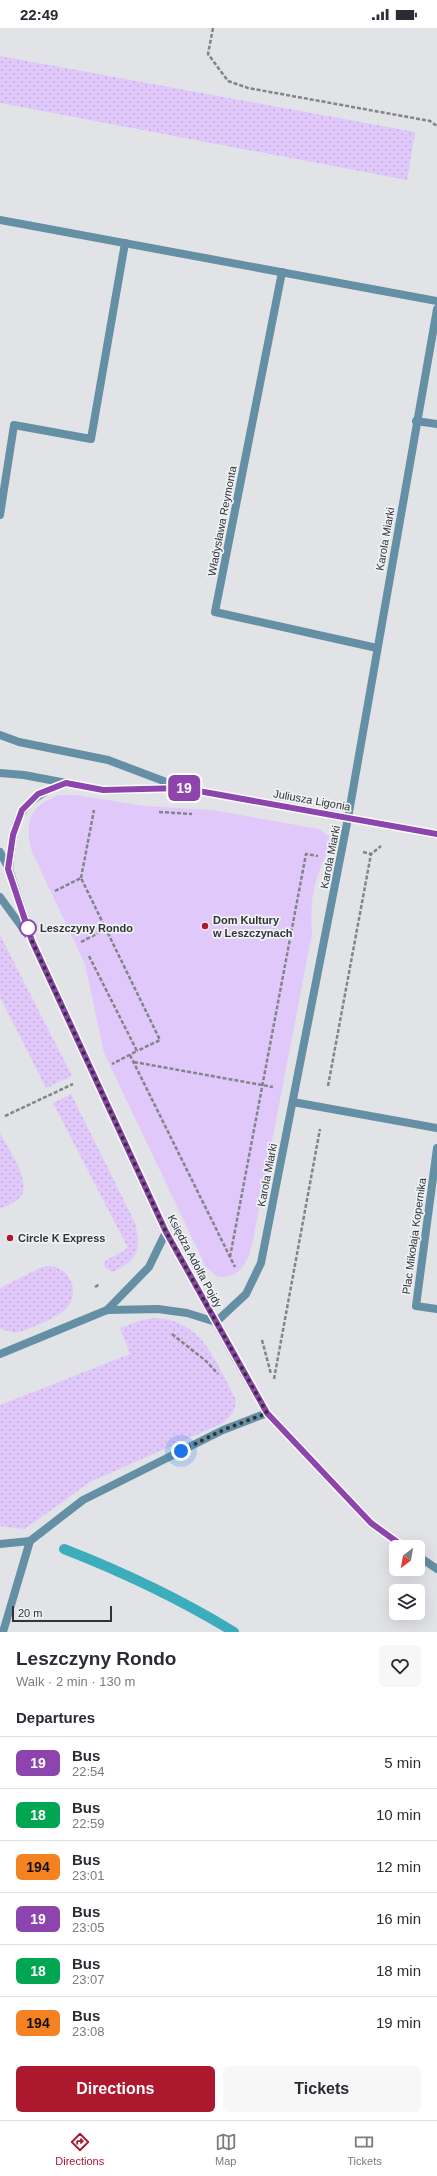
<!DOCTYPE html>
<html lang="en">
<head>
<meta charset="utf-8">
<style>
	:root { --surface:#fff; --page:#f7f7f7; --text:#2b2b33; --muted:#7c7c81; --line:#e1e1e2; --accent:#ac182e }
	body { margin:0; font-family:Arial,sans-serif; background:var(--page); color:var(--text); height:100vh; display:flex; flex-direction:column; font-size:15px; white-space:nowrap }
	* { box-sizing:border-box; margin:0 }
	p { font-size:13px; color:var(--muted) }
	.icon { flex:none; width:22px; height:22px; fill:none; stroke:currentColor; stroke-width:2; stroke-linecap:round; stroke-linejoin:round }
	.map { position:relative; height:1604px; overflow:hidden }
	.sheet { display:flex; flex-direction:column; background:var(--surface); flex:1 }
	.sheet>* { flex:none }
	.badge { padding:0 8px; border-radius:6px; font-size:14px; line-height:26px }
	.needle { width:26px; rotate:211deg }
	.fabs { position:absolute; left:389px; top:1512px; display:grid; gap:8px }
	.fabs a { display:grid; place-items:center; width:36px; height:36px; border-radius:6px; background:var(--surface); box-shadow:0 4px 16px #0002; font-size:20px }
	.scale { position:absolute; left:12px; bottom:10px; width:100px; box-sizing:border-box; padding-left:4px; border:2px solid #323335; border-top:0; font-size:11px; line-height:14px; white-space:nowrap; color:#323335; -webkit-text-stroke:3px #eef1f5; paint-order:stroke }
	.you { position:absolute; width:20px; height:20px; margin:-10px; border:3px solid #fff; border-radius:50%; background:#1a73e8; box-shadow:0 0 0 6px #1a73e833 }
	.map>.badge { position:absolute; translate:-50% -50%; box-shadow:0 0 0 2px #fff }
	h2 { padding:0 16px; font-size:15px; line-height:36px }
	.round { display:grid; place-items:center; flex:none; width:42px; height:42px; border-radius:6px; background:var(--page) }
	.overview { display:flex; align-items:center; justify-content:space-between; height:68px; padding:0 16px }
	h1 { font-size:19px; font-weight:700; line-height:30px }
	.button { display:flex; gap:8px; margin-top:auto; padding:8px 16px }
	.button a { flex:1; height:46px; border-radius:6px; background:var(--accent); color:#fff; font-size:16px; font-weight:700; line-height:46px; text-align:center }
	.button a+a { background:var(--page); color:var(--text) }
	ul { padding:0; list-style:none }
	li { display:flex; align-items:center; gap:12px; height:52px; padding:0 16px; border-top:1px solid var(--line) }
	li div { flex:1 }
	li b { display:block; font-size:15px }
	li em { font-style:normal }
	li .badge { min-width:44px; font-weight:700; text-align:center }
	.status { display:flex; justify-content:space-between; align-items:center; height:28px; padding:0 20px; background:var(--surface); direction:ltr }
	.status svg { height:11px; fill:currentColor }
	.tab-bar { display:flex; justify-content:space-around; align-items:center; height:56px; border-top:1px solid var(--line); background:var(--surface); font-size:11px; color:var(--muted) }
	.tab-bar a { display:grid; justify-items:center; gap:2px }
	.tab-bar .selected { color:var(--accent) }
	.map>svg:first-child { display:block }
	.grass { fill:url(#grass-dots) }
	.park { fill:#e0c9fa }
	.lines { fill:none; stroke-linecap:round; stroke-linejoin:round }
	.stream { stroke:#3cadbb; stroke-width:10 }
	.path { stroke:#838487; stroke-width:2.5; stroke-dasharray:4 2; stroke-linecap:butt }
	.service { stroke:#648fa4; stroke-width:8 }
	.minor { stroke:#648fa4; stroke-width:8 }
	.tertiary { stroke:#648fa4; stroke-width:8 }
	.line-casing { stroke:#fff; stroke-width:9 }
	.line { stroke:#8e44ad; stroke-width:6 }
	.walk { stroke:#323335; stroke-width:4; stroke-dasharray:0 7.2 }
	.poi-dot { fill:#ac182e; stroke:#eef1f5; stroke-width:1.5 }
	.stop-dot { fill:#fff; stroke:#8e44ad; stroke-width:2 }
	.labels { text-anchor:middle; stroke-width:3.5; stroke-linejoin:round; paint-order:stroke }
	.street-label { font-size:11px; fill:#323335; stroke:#eef1f5 }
	.poi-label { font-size:11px; font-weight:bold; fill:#323335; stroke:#eef1f5; text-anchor:start }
	.stop-label { font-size:11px; font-weight:bold; fill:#323335; stroke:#eef1f5; text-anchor:start }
</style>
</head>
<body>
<div class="status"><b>22:49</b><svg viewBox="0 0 49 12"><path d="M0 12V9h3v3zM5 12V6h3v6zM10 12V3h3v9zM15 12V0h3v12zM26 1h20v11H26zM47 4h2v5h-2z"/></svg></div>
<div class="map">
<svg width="437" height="1604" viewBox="0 0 437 1604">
	<defs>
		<pattern id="grass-dots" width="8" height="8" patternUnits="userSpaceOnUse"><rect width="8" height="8" fill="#e0c9fa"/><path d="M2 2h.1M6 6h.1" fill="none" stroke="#c1add7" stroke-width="1.8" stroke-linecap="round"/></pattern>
	</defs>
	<rect width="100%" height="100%" fill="#e1e3e7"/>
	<g class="grass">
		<path d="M0 28 415 104 407 152 0 75Z"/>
		<path d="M0 907 72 1048 46 1060 0 969Z"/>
		<path d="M71 1066 135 1195C142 1223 137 1233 112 1244L104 1238 105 1233 128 1220 53 1075Z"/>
		<path d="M0 1105C7 1119 32 1154 21 1168 16 1174 7 1178 0 1181Z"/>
		<path d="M49 1238C71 1239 81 1265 66 1281 60 1288 28 1302 18 1304 12 1305 6 1303 0 1300V1260L42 1239Z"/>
		<path d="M154 1290C202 1291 216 1334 235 1370 237 1383 231 1388 221 1396L90 1454 25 1501 0 1498V1377L130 1326 120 1300 139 1293Z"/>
	</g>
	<path class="park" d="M59 767H75L146 778 212 782 319 801 329 808C329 823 323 833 318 847 311 865 311 887 312 906L252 1217C247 1236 240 1250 218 1249L206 1239 104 1025 85 936 32 824C24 795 29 778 59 767Z"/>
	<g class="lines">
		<path class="stream" d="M64 1521C123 1544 180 1571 234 1604"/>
		<g class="path">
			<path d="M213 0 208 26 228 53 248 60 430 93 437 98"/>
			<path d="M159 784 192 786"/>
			<path d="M363 824 371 826 381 818"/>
			<path d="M81 850 94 782"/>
			<path d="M55 863 81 850 160 1012 137 1023"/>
			<path d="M81 914 106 901"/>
			<path d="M89 928 137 1023 112 1036"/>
			<path d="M130 1027 235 1239"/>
			<path d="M134 1034 273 1059"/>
			<path d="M328 1058 371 826"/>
			<path d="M5 1088 73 1056"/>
			<path d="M230 1229 306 826 318 828"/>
			<path d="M95 1259 100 1256"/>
			<path d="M172 1306 206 1333 218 1346"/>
			<path d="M262 1312 271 1346"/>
			<path d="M274 1351 320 1101"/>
		</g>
		<g class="service">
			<path d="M107 1282 149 1239 166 1204"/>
			<path d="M0 1326 107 1282 158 1281 187 1285 216 1294"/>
			<path d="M0 1516 30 1513 83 1472 223 1402 267 1385"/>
			<path d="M3 1604 30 1513"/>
		</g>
		<g class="minor">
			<path d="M0 192 437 273"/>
			<path d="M282 244 215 584 377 620"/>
			<path d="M416 393 437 396"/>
			<path d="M0 487 14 397 91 411 125 215"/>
			<path d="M0 707 19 714 108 732 182 760 437 806"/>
			<path d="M0 745 24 747 103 762 178 760"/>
			<path d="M9 841C14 792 16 774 65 755"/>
			<path d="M293 1074 437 1100"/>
			<path d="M437 1120 416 1278 437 1281"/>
			<path d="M216 1294 246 1266 261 1235 348 790 437 281"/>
		</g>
		<g class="tertiary">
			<path d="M0 824 9 841 32 913 166 1204 240 1338 267 1385 371 1495 404 1519"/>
			<path d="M0 869 27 906"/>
			<path d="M418 1528 437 1541"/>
		</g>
	</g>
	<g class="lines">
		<g class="line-casing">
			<path id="line" d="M404 1519 371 1495 267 1385 166 1204 32 913 8 841 13 807 22 782 38 766 66 755 103 762 182 760 437 806"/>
		</g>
		<use href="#line" class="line"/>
		<path class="walk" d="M28 900 32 913 166 1204 267 1385 223 1402 181 1423"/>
	</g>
	<g class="poi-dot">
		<circle cx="205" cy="898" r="4"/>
		<circle cx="10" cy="1210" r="4"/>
	</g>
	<circle class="stop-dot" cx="28" cy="900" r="8"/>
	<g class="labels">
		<g class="street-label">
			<text transform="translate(222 493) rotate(-79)" y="4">Władysława Reymonta</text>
			<text transform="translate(385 511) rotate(-80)" y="4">Karola Miarki</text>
			<text transform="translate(312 772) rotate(10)" y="4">Juliusza Ligonia</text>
			<text transform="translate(330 829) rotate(-79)" y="4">Karola Miarki</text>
			<text transform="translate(267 1147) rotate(-79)" y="4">Karola Miarki</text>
			<text transform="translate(414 1208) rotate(-82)" y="4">Plac Mikołaja Kopernika</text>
			<text transform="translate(195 1233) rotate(62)" y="4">Księdza Adolfa Pojdy</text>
		</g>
		<g class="poi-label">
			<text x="213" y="896">Dom Kultury<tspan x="213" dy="13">w Leszczynach</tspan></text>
			<text x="18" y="1214">Circle K Express</text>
		</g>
		<g class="stop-label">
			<text x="40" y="904">Leszczyny Rondo</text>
		</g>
	</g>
</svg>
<div class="fabs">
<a><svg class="needle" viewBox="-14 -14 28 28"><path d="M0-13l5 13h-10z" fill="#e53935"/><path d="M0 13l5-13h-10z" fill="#7c7c81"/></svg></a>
<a><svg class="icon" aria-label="layers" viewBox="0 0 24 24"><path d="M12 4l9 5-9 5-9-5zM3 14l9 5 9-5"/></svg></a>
</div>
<div class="scale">20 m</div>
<div class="you" style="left:181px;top:1423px"></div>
<b class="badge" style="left:184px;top:760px;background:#8e44ad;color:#fff">19</b>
</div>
<section class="sheet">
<div class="overview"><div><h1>Leszczyny Rondo</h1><p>Walk · 2 min · 130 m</p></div><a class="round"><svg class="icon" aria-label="heart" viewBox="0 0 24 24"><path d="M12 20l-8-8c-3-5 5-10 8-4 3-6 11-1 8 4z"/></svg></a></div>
<h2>Departures</h2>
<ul>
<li><span class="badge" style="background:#8e44ad;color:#fff">19</span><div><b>Bus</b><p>22:54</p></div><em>5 min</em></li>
<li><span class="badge" style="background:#00a651;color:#fff">18</span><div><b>Bus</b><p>22:59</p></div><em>10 min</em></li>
<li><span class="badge" style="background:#f58220;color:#111">194</span><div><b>Bus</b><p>23:01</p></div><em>12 min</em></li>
<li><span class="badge" style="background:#8e44ad;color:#fff">19</span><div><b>Bus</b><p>23:05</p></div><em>16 min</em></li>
<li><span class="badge" style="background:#00a651;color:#fff">18</span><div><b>Bus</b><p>23:07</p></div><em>18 min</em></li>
<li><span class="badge" style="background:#f58220;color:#111">194</span><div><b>Bus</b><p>23:08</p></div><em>19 min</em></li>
</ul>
<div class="button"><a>Directions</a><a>Tickets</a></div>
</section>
<nav class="tab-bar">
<a class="selected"><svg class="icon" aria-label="directions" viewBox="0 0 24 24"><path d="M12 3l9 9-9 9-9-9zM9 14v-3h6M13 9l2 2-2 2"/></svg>Directions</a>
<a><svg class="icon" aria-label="map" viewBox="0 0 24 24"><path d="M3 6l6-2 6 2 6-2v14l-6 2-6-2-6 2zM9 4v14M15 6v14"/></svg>Map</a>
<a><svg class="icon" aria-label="tickets" viewBox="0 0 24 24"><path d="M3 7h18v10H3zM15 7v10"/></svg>Tickets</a>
</nav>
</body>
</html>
